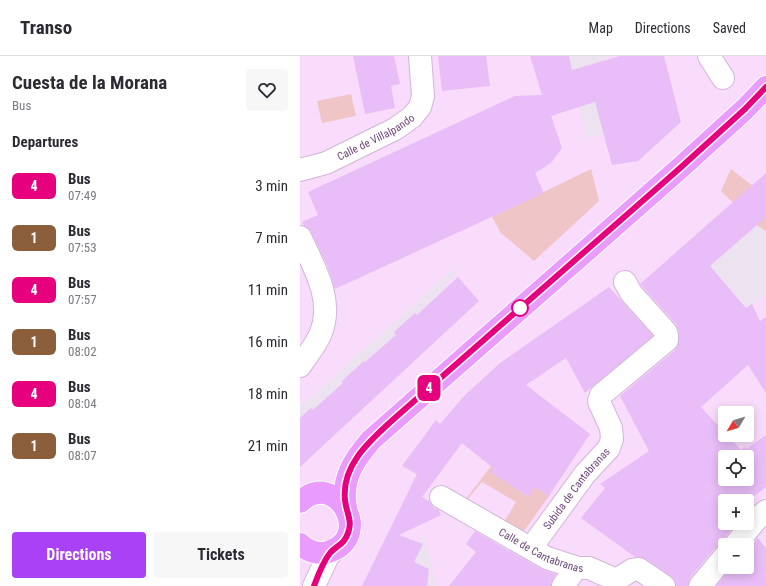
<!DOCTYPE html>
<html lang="en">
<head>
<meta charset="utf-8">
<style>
	:root { --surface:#fff; --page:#f7f7f7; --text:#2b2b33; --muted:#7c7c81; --line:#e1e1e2; --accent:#a942f4 }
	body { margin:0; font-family:"Roboto Condensed",sans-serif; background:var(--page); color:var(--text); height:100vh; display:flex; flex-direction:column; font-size:15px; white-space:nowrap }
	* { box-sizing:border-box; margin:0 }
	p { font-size:13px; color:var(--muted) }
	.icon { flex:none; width:22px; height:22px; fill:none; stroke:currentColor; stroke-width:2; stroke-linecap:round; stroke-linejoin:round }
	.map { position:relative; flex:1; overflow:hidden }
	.details { display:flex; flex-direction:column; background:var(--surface); width:300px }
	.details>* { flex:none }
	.badge { padding:0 8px; border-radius:6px; font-size:14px; line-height:26px }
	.needle { width:26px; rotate:232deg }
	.controls { position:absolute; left:418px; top:350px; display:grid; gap:8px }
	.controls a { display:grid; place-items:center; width:36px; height:36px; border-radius:4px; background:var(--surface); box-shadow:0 2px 10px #0003; font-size:20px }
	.map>.badge { position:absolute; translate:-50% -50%; box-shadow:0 0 0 2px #fff }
	h2 { padding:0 12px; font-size:15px; line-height:36px }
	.round { display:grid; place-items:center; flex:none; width:42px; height:42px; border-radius:4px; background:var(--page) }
	.overview { display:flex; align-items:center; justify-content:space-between; height:68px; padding:0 12px }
	h1 { font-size:19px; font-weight:700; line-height:30px }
	.button { display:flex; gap:8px; margin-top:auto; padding:8px 12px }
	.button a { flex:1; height:46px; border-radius:4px; background:var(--accent); color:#fff; font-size:16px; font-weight:700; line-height:46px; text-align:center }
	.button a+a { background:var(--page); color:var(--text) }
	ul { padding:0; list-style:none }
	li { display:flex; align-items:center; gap:12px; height:52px; padding:0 12px }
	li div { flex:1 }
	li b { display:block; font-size:15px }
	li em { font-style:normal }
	li .badge { min-width:44px; font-weight:700; text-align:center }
	header { display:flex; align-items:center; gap:24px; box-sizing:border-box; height:56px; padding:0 20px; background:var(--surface); border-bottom:1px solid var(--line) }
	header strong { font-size:19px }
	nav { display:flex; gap:22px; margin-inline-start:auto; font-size:14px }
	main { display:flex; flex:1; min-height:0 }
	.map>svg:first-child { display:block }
	.residential { fill:#f9dcfc; fill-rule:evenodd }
	.industrial { fill:#ede2ef }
	.green { fill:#efc5c7 }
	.building { fill:#e9bdf7; fill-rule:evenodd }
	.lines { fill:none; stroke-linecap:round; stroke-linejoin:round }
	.minor-casing { stroke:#d3b4da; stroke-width:24 }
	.tertiary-casing { stroke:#d3b4da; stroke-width:24 }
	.trunk-casing { stroke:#fff; stroke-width:24 }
	.minor { stroke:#fff; stroke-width:22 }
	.tertiary { stroke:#fff; stroke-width:22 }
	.trunk { stroke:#ea9cfe; stroke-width:22 }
	.line-casing { stroke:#fff; stroke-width:9 }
	.line { stroke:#e6007e; stroke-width:6 }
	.stop-dot { fill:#fff; stroke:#e6007e; stroke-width:2 }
	.labels { text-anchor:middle; stroke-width:3; stroke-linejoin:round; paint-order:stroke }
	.street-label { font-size:11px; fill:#6e487d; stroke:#fef1ff }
</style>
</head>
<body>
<header>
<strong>Transo</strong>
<nav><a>Map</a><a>Directions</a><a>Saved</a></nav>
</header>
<main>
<section class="details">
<div class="overview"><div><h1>Cuesta de la Morana</h1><p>Bus</p></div><a class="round"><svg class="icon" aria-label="heart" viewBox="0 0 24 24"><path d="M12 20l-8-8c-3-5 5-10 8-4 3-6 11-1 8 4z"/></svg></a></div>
<h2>Departures</h2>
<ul>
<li><span class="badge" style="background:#e6007e;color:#fff">4</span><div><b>Bus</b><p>07:49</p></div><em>3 min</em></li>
<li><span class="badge" style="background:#8b5e3c;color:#fff">1</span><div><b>Bus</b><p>07:53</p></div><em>7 min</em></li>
<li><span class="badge" style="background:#e6007e;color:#fff">4</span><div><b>Bus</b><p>07:57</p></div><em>11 min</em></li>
<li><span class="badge" style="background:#8b5e3c;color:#fff">1</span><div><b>Bus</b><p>08:02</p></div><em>16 min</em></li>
<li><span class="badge" style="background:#e6007e;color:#fff">4</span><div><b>Bus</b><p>08:04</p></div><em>18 min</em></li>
<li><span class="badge" style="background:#8b5e3c;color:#fff">1</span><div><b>Bus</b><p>08:07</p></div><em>21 min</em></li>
</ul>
<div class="button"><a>Directions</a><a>Tickets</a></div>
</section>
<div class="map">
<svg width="466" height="530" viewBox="0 0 466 530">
	<rect width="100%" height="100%" fill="#fee9fe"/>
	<path class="residential" d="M0 0H466V530H0ZM425 357H447V379H425ZM425 401H447V423H425ZM425 445H447V467H425ZM425 489H447V511H425Z"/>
	<g class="industrial">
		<path d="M269 0H308L310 3 286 10 300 50 297 55 304 79 286 82Z"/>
		<path d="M457 169 466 175V239L442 255 437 250 442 246 421 222 400 239 390 227Z"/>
		<path d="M152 213 156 219 145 229 147 231 117 259 115 257 94 276 95 279 65 306 63 305 42 324 43 327 13 354 11 352 0 362V350L100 261Z"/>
		<path d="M123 477 137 530H103L124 529 130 514 114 506 123 488 119 486Z"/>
	</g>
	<g class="green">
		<path d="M51 38 56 60 22 67 17 45Z"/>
		<path d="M291 113 299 145 234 205 201 177 192 161Z"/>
		<path d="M431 113 466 140V175L455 168 421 135Z"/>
		<path d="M191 410 219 429 218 434 228 441 234 431 249 440 224 475 204 466 216 446 182 426 166 445 165 444Z"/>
	</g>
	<g class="building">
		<path d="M53 0H94L100 28 91 30 95 52 65 58Z"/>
		<path d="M138 0H186L190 30 142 35Z"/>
		<path d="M230 0H269L272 14 320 0H364L381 66 338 105 312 109 295 46 251 60 262 92 251 107 235 117 244 137 35 233 28 211 11 176 7 171 4 170 2 166 18 159 8 136 215 40 242 39Z"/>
		<path d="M466 117V161L410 210 446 252 452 248 460 265 466 261V337L448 309 401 351 425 377V379H427L441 394 445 391 446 393 466 379V431L447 446V445H425V467H437L425 481 423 488 415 492 390 522 388 530H376L375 524 371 520 346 503 335 501 281 462 305 432 300 428 349 395 320 340 375 294 378 289 379 277 376 268 340 228ZM425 401H447V423H425Z"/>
		<path d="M158 221 179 245 0 411V362L11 352 13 354 43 327 42 325 64 305 65 306 96 279 94 276 104 267 115 257 117 259Z"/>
		<path d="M309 231 353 280 285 337 266 302 226 329 290 378 249 440 234 431 229 441 190 416 193 412 162 387 122 441 129 445 134 452 139 454 141 459 99 479 123 488 114 506 129 513 127 530H62L117 418 102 410 136 364 140 368 165 339 200 307Z"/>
		<path d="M175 475 241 513 256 518 253 523 251 530H149L176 496 166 488Z"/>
		<path d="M458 482 466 492V530H416L432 511H447V494Z"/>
	</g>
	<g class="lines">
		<g class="minor-casing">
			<g id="minor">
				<path d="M409 0 423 22"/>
				<path id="s1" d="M0 114 26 107 95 73 112 61 120 51 123 40 120 0"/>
				<path d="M0 181C14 211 35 245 20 279 15 290 7 300 0 310"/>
				<path id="s2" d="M141 441 247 502 278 512H289L314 523 319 522 332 514 339 513 364 530"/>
				<path d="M435 489 456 464 466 455"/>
				<path id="s3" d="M231 492 285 418 309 392 312 383 311 372 300 348 299 345 301 339 367 284V280L366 276 331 237 325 226"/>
				<path d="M263 530 276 512"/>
				<path d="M400 530 425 500"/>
			</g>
		</g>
		<g class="tertiary-casing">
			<path id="tertiary" d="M14 530 27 502 33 494"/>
		</g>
		<g class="trunk-casing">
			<g id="trunk">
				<path d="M0 446C35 412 76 481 28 496 18 499 7 495 0 488"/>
				<path d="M46 452C41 423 53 405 71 384L379 113 445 53 466 31"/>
			</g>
		</g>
		<use href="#minor" class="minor"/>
		<use href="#tertiary" class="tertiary"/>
		<use href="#trunk" class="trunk"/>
	</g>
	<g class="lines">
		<g class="line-casing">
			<path id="line" d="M14 530C18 519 23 506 30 497 37 489 44 489 48 477 53 465 46 456 45 444 41 408 72 383 96 361L379 113 445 53 466 31"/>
		</g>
		<use href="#line" class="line"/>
	</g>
	<circle class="stop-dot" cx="220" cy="252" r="8"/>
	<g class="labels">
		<g class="street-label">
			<text dy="4" stroke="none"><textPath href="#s1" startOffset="83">Calle de Villalpando</textPath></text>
			<text dy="4" stroke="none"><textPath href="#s3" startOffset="75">Subida de Cantabranas</textPath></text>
			<text dy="4" stroke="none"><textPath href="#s2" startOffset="114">Calle de Cantabranas</textPath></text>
		</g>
	</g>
</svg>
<div class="controls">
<a><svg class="needle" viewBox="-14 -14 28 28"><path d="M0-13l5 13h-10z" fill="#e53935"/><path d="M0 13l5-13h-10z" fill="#7c7c81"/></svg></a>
<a><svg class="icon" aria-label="locate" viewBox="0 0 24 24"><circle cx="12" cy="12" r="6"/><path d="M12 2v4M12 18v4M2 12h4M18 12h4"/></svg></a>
<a>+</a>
<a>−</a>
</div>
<b class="badge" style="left:129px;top:332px;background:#e6007e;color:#fff">4</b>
</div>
</main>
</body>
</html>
